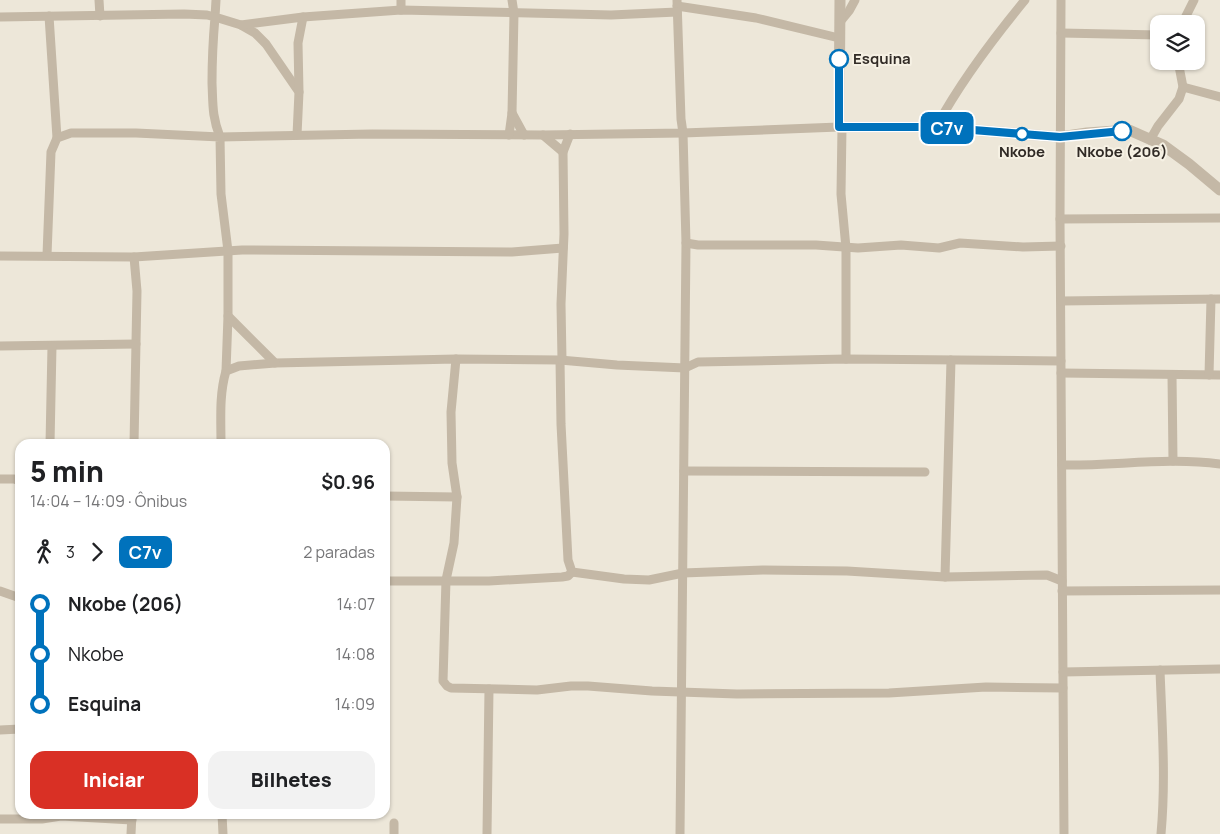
<!DOCTYPE html>
<html lang="pt">
<head>
<meta charset="utf-8">
<style>
	:root { --surface:#fff; --page:#f2f2f2; --text:#202124; --muted:#757577; --accent:#d93025 }
	body { margin:0; font-family:Manrope,sans-serif; background:var(--page); color:var(--text); height:100vh; display:flex; flex-direction:column; font-size:19px; white-space:nowrap }
	* { box-sizing:border-box; margin:0 }
	p { font-size:16px; color:var(--muted) }
	.icon { flex:none; width:28px; height:28px; fill:none; stroke:currentColor; stroke-width:2; stroke-linecap:round; stroke-linejoin:round }
	.map { position:relative; flex:1; overflow:hidden }
	.panel { position:absolute; left:15px; top:439px; width:375px; height:380px; display:flex; flex-direction:column; background:var(--surface); border-radius:15px; box-shadow:0 1px 4px #0004 }
	.panel>* { flex:none }
	.badge { padding:0 10px; border-radius:8px; font-size:18px; line-height:32px }
	.fabs { position:absolute; left:1150px; top:15px; display:grid; gap:10px }
	.fabs a { display:grid; place-items:center; width:55px; height:55px; border-radius:10px; background:var(--surface); box-shadow:0 1px 4px #0004; font-size:25px }
	.map>.badge { position:absolute; translate:-50% -50%; box-shadow:0 0 0 2px #fff }
	.legs { display:flex; align-items:center; gap:8px; height:55px; padding:0 15px; font-size:16px }
	.legs p { margin-inline-start:auto }
	.headline { display:flex; align-items:center; justify-content:space-between; height:85px; padding:0 15px }
	h1 { font-size:28px; font-weight:800; line-height:38px }
	.cta { display:flex; gap:10px; margin-top:auto; padding:10px 15px }
	.cta a { flex:1; height:58px; border-radius:15px; background:var(--accent); color:#fff; font-size:20px; font-weight:800; line-height:58px; text-align:center }
	.cta a+a { background:var(--page); color:var(--text) }
	ul { padding:0 15px; list-style:none }
	li { display:flex; align-items:center; gap:18px; height:50px; font-size:19px }
	li i { display:grid; place-items:center; width:8px; height:100%; margin:0 6px; background:currentColor }
	li i::after { content:''; width:12px; height:12px; margin:-6px; border:4px solid; border-radius:50%; background:var(--surface) }
	li p { margin-inline-start:auto }
	li:first-child i { background:linear-gradient(#0000 50%,currentColor 0) }
	li:last-child i { background:linear-gradient(currentColor 50%,#0000 0) }
	.map>svg:first-child { display:block }
	.lines { fill:none; stroke-linecap:round; stroke-linejoin:round }
	.minor { stroke:#c4b8a6; stroke-width:9 }
	.tertiary { stroke:#c4b8a6; stroke-width:11 }
	.line-1-casing { stroke:#fff; stroke-width:11 }
	.line-1 { stroke:#0072bc; stroke-width:8 }
	.stop-1-dot { fill:#fff; stroke:#0072bc; stroke-width:2.5 }
	.labels { text-anchor:middle; stroke-width:4; stroke-linejoin:round; paint-order:stroke }
	.stop-label { font-size:15px; font-weight:bold; fill:#312b26; stroke:#f6f1e4 }
</style>
</head>
<body>
<div class="map">
<svg width="1220" height="834" viewBox="0 0 1220 834">
	<rect width="100%" height="100%" fill="#ede7d9"/>
	<g class="lines">
		<g class="minor">
			<path d="M99 0 100 16"/>
			<path d="M216 0 215 17 241 25 255 33 266 44 299 92 297 135"/>
			<path d="M401 0V10"/>
			<path d="M677 0 681 119 683 133 686 243 680 834"/>
			<path d="M1061 0 1060 219 1064 834"/>
			<path d="M677 6 756 18 839 38"/>
			<path d="M49 16 57 138"/>
			<path d="M0 17 184 14 207 15 215 17C213 40 212 61 212 83 213 104 212 117 220 137L372 134 543 135 683 133 839 127"/>
			<path d="M840 22 849 11 855 0"/>
			<path d="M1182 24 1194 0"/>
			<path d="M241 25 303 17 401 10 611 15 677 12"/>
			<path d="M1061 33 1159 35"/>
			<path d="M1183 87 1220 97"/>
			<path d="M299 92 298 43 303 17"/>
			<path d="M512 113 524 135"/>
			<path d="M842 127 841 194 846 248V359"/>
			<path d="M936 127C961 81 992 40 1025 0"/>
			<path d="M509 135 512 113 514 13 512 0"/>
			<path d="M543 135 563 152"/>
			<path d="M1150 140 1158 126 1179 99 1183 87 1178 61"/>
			<path d="M1060 219 1220 218"/>
			<path d="M686 243 698 245H816L858 248 901 245 939 248 960 243 1023 247 1061 246"/>
			<path d="M47 255 51 152 57 138 71 133H136L220 137 221 194 228 251V316L226 371"/>
			<path d="M0 256 134 257 242 250 512 252 563 248"/>
			<path d="M134 257 137 291 134 444"/>
			<path d="M1061 301 1220 299"/>
			<path d="M228 316 275 363 456 359 560 360 617 365 685 368 698 362 846 359 1061 361"/>
			<path d="M0 346 136 344"/>
			<path d="M456 359 451 412 452 463 457 497 454 543 446 580 443 681 447 686 451 688 537 690 571 686H588L652 691 737 694 889 693 986 687 1063 688"/>
			<path d="M560 360 561 424 568 560 572 572 624 579 649 580 683 573 763 570 847 571 945 577 1047 575 1062 581"/>
			<path d="M562 360 561 304 564 234 563 152 570 134"/>
			<path d="M1061 373 1220 375"/>
			<path d="M1172 375 1173 461"/>
			<path d="M1209 375 1211 299"/>
			<path d="M50 444 52 346"/>
			<path d="M221 444C221 419 219 395 226 371L239 366 275 363"/>
			<path d="M1062 465C1115 466 1167 457 1220 464"/>
			<path d="M684 471 925 472"/>
			<path d="M0 479H14L20 481"/>
			<path d="M385 496 457 497"/>
			<path d="M945 577 951 360"/>
			<path d="M385 581H489L562 577 568 576 572 572"/>
			<path d="M0 591 20 598"/>
			<path d="M1062 591 1220 590"/>
			<path d="M1160 670C1162 725 1166 779 1161 834"/>
			<path d="M1063 672 1220 669"/>
			<path d="M0 730 20 729"/>
			<path d="M222 814 223 834"/>
			<path d="M0 819H42L61 816 132 820"/>
			<path d="M131 834 132 814"/>
			<path d="M394 834V823"/>
			<path d="M487 834 489 689"/>
		</g>
		<path class="tertiary" d="M840 0 839 127H936L1060 137 1087 133 1129 130 1163 145 1189 164 1220 190"/>
	</g>
	<g class="lines">
		<g class="line-1-casing">
			<path id="line-1" d="M839 59V127H936L1060 137 1122 131"/>
		</g>
		<use href="#line-1" class="line-1"/>
	</g>
	<g class="stop-1-dot">
		<circle cx="839" cy="59" r="9"/>
		<circle cx="1122" cy="131" r="9"/>
		<circle cx="1022" cy="134" r="6"/>
	</g>
	<g class="labels">
		<g class="stop-label">
			<text x="853" y="64" text-anchor="start">Esquina</text>
			<text x="1022" y="157">Nkobe</text>
			<text x="1122" y="157">Nkobe (206)</text>
		</g>
	</g>
</svg>
<div class="fabs">
<a><svg class="icon" aria-label="layers" viewBox="0 0 24 24"><path d="M12 4l9 5-9 5-9-5zM3 14l9 5 9-5"/></svg></a>
</div>
<b class="badge" style="left:947px;top:128px;background:#0072bc;color:#fff">C7v</b>
<section class="panel">
<div class="headline"><div><h1>5 min</h1><p>14:04 – 14:09 · Ônibus</p></div><b>$0.96</b></div>
<div class="legs"><svg class="icon" aria-label="walk" viewBox="0 0 24 24"><circle cx="13" cy="4" r="2"/><path d="M13 8l-2 6 4 7M11 14l-3 7M7 12l3-4h3l4 4"/></svg>3<svg class="icon" aria-label="forward" viewBox="0 0 24 24"><path d="M9 5l7 7-7 7"/></svg><b class="badge" style="background:#0072bc;color:#fff">C7v</b><p>2 paradas</p></div>
<ul>
<li><i style="color:#0072bc"></i><b>Nkobe (206)</b><p>14:07</p></li>
<li><i style="color:#0072bc"></i><span>Nkobe</span><p>14:08</p></li>
<li><i style="color:#0072bc"></i><b>Esquina</b><p>14:09</p></li>
</ul>
<div class="cta"><a>Iniciar</a><a>Bilhetes</a></div>
</section>
</div>
</body>
</html>
